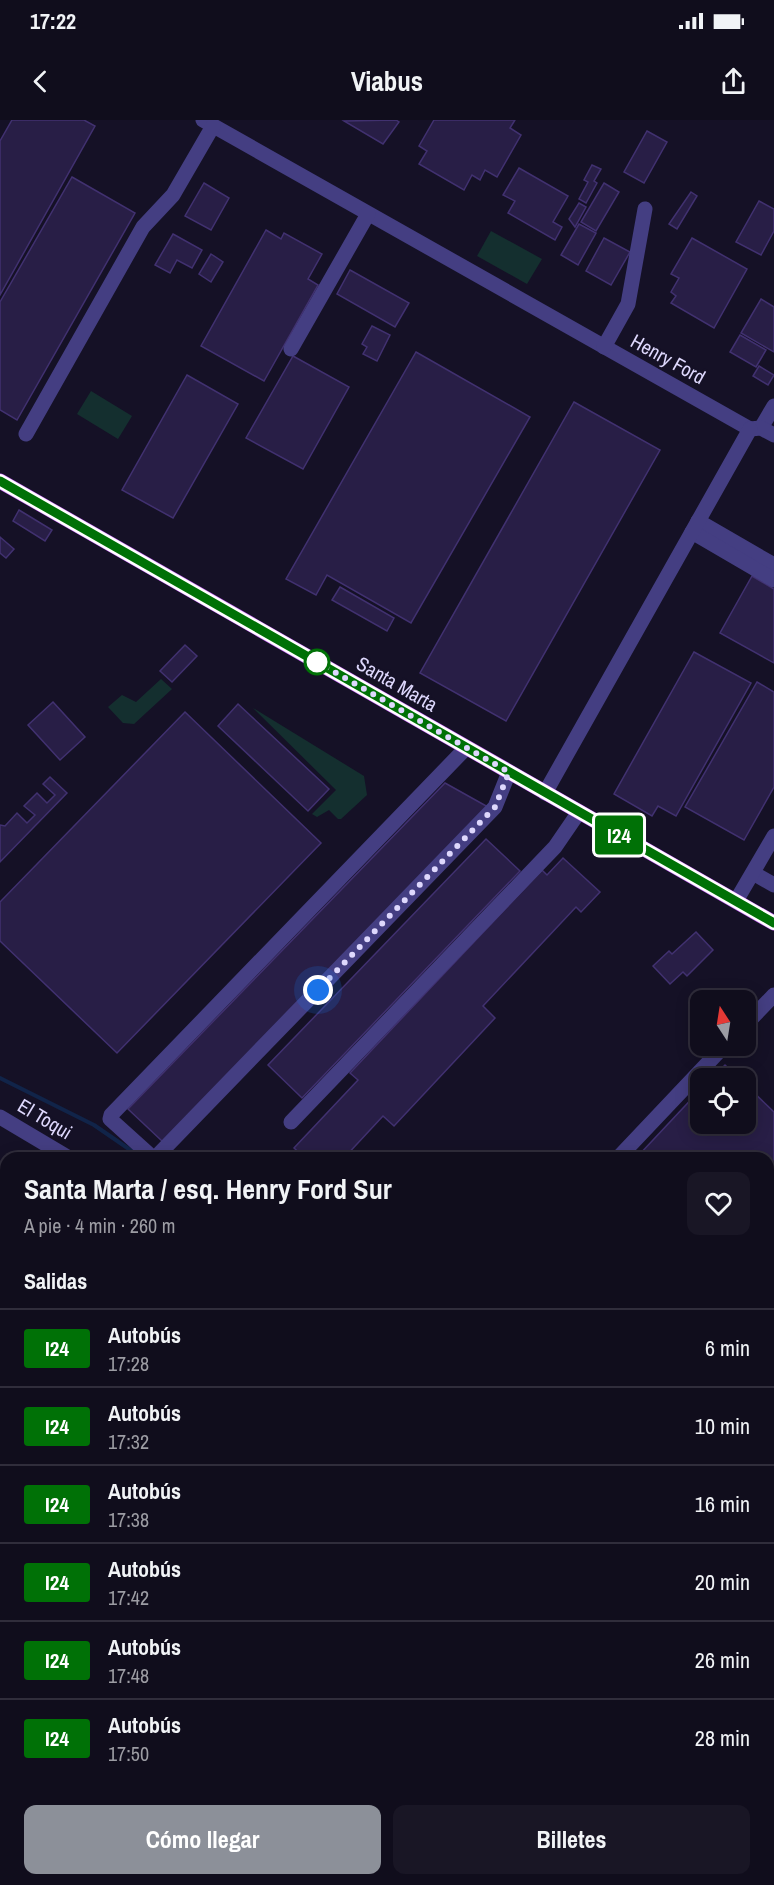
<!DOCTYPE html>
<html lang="es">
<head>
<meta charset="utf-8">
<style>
	:root { --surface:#100d1c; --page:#191625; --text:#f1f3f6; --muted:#9c9ca3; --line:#302d3b; --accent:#8c9099 }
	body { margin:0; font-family:"Archivo Narrow",sans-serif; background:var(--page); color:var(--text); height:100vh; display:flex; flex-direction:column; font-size:22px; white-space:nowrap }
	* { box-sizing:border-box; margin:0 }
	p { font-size:20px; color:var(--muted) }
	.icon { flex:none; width:33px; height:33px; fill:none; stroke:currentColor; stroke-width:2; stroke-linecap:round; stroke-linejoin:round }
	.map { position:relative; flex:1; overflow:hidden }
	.details { position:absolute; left:0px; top:1032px; width:774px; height:734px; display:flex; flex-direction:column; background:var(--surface); border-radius:18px 18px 0 0; box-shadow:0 3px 15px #0003,0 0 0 2px var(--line) }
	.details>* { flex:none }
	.badge { padding:0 12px; border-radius:4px; font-size:21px; line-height:39px }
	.needle { width:39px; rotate:348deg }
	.buttons { position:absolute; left:690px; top:870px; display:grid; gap:12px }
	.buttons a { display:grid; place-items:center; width:66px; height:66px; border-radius:12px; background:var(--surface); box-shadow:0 3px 15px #0003,0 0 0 2px var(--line); font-size:30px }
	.you { position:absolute; width:30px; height:30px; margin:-15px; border:4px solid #fff; border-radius:50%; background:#1a73e8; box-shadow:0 0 0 9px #1a73e833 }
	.map>.badge { position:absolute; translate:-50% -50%; box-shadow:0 0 0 3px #fff }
	h2 { padding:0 24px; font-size:22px; line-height:54px }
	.round { display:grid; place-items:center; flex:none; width:63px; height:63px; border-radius:12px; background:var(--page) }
	.overview { display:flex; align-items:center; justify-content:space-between; height:102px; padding:0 24px }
	h1 { font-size:28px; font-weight:800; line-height:45px }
	.cta { display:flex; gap:12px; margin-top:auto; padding:12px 24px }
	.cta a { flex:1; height:69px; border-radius:12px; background:var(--accent); color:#fff; font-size:24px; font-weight:800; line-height:69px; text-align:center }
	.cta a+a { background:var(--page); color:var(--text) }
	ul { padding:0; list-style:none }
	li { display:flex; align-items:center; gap:18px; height:78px; padding:0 24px; border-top:2px solid var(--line) }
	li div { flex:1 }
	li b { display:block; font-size:22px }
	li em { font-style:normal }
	li .badge { min-width:66px; font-weight:700; text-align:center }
	.status { display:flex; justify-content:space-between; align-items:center; height:42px; padding:0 30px; background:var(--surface); direction:ltr }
	.status svg { height:16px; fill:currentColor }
	header { display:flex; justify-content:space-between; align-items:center; height:78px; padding:0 24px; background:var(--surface); font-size:27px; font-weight:800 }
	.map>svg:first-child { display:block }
	.green { fill:#142f2f }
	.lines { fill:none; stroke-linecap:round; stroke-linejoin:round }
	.stream { stroke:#112449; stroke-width:4 }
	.building { fill:#281e46; stroke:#413170; stroke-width:1.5 }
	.minor { stroke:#443e82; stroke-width:15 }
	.major { stroke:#c765f6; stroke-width:15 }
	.line-casing { stroke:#fff; stroke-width:14 }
	.line { stroke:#007106; stroke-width:9 }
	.walk { stroke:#ded8fd; stroke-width:6; stroke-dasharray:0 10.8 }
	.stop-dot { fill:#fff; stroke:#007106; stroke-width:3 }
	.labels { text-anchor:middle; stroke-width:4.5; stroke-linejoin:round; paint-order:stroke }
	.street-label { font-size:20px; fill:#ded8fd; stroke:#151126 }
</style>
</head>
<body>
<div class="status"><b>17:22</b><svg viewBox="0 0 49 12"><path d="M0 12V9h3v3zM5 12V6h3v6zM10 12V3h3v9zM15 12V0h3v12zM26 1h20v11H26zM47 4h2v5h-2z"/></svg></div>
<header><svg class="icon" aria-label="back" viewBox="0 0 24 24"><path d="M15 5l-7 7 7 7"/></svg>Viabus<svg class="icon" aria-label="share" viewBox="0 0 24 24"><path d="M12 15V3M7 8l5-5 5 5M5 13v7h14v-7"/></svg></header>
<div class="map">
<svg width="774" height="1765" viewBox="0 0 774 1765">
	<rect width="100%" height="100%" fill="#151126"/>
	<g class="green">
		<path d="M491 111 542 139 527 164 477 136Z"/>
		<path d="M91 271 132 296 118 319 77 294Z"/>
		<path d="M161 559 172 569 134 604 123 603 108 587 122 575 136 582Z"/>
		<path d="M253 588 364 656 367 675 341 699H338L329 690 317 697 312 694 336 670Z"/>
	</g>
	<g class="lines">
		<g class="stream">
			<path d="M0 958 94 1005 142 1038"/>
			<path d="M768 1419 774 1423"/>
		</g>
	</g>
	<g class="building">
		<path d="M12 0H84L95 6 0 175V21Z"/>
		<path d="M396 0 399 2 383 24 344 1Z"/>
		<path d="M434 0H515L510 8 521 15 497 57 485 50 480 60 472 55 464 70 419 44 427 31 419 26Z"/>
		<path d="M647 11 667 22 644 63 624 52Z"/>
		<path d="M592 45 601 49 594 61 597 63 586 83 579 79 588 62 584 60Z"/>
		<path d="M519 48 568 76 553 102 562 107 555 120 508 93 515 81 503 75Z"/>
		<path d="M72 57 135 93 17 300 0 290V182Z"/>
		<path d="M204 63 229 78 211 110 185 96Z"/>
		<path d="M604 63 619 72 596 111 581 102Z"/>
		<path d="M691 72 697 76 677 109 669 104Z"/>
		<path d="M759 81 774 89V111L761 135 736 122Z"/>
		<path d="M579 83 586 87 575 107 569 99Z"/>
		<path d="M579 104 596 113 578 145 561 135Z"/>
		<path d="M266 110 281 119 284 113 322 134 308 159 318 165 264 261 201 226Z"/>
		<path d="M173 114 202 130 192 148 177 140 170 153 155 145Z"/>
		<path d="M604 118 630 132 611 165 586 151Z"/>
		<path d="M692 118 747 149 714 208 671 183 676 176 671 172 679 158 671 154Z"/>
		<path d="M211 134 223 142 211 162 199 154Z"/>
		<path d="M350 150 409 183 395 207 337 174Z"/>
		<path d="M761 179 774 187V232L741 213Z"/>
		<path d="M372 206 390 215 377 241 363 234 367 227 362 224Z"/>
		<path d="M740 215 766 230 756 247 730 232Z"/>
		<path d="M416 232 530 297 411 503 327 455 316 475 286 459Z"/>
		<path d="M293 236 349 267 303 349 246 318Z"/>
		<path d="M759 246 774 255 768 265 753 256Z"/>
		<path d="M187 255 238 284 173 398 122 370Z"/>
		<path d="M574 282 660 330 506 601 420 553Z"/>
		<path d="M19 390 52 410 45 421 13 401Z"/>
		<path d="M0 417 14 429 6 438 0 433Z"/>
		<path d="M752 456 774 469V543L720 513Z"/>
		<path d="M340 467 394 498 387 511 332 480Z"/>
		<path d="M185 525 197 536 172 562 160 551Z"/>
		<path d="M694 532 751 563 676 696 658 686 652 696 614 674Z"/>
		<path d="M757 562 774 572V667L744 720 685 687Z"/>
		<path d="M53 582 85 617 60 640 28 605Z"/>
		<path d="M238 584 329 669 308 691 218 606Z"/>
		<path d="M185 592 321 723 117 933 0 821V782Z"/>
		<path d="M50 657 67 673 0 742V705L5 706 17 693 27 703 35 695 24 686 37 673 47 683 55 675 43 664Z"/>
		<path d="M445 663 488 687 163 1022 128 989Z"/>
		<path d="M486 719 520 751 302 978 268 945Z"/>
		<path d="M563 738 600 772 581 792 576 787 483 886 495 898 394 1006 383 996 344 1038H305L294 1028 358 960 350 953 542 750 547 755Z"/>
		<path d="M696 812 713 830 687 856 683 852 670 864 653 846 669 831 672 834Z"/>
		<path d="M725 945 739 958H712Z"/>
		<path d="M746 965 774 992V1069L768 1076V1038H640L638 1036 700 970V1004H746Z"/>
		<path d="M774 1140V1185L770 1189 768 1147Z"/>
		<path d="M774 1185V1253L768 1247V1191Z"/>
		<path d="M768 1288 774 1293V1308L768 1314Z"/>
		<path d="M768 1721 774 1723V1747L768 1744Z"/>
	</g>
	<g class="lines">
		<g class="minor">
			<path d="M203 0 750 309"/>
			<path d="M604 227 628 184 645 89"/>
			<path d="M291 229 368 94"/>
			<path d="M761 308 774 286"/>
			<path d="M750 309 761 308 774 315"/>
			<path d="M26 314 143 107 173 75 213 6"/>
			<path d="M698 401 774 445"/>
			<path d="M692 412 774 460"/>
			<path d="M466 628 111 995 110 999 151 1036H157L495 687 509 652"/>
			<path d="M545 673 750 309"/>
			<path d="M753 753 774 765"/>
			<path d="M736 781 774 716"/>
			<path d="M746 904 774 875"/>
			<path d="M0 997 69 1038"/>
			<path d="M291 1002 555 727 579 692"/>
			<path d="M618 1038 724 926"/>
			<path d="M768 1093 774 1087"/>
			<path d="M768 1127 774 1120"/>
			<path d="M768 1566 774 1570"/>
			<path d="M768 1600 774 1586"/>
			<path d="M541 1765 544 1760"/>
		</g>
		<path class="major" d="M0 361 774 803"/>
	</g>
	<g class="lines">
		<g class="line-casing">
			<path id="line" d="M0 361 774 803"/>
		</g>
		<use href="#line" class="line"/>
		<path class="walk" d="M317 542 509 652 495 687 318 870"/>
	</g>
	<circle class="stop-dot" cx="317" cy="542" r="12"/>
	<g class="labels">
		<g class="street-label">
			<text transform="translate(668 239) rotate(29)" y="7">Henry Ford</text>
			<text transform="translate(397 564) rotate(30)" y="7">Santa Marta</text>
			<text transform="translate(45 999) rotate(31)" y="7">El Toqui</text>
		</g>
	</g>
</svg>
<div class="buttons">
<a><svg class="needle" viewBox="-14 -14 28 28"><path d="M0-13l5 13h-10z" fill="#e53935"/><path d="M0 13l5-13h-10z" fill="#9c9ca3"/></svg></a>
<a><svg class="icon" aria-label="locate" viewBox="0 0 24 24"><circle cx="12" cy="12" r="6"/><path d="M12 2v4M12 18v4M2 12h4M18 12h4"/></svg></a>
</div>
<div class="you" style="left:318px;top:870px"></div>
<b class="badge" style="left:619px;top:715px;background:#007106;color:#fff">I24</b>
<section class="details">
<div class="overview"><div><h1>Santa Marta / esq. Henry Ford Sur</h1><p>A pie · 4 min · 260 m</p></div><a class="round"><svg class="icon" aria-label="heart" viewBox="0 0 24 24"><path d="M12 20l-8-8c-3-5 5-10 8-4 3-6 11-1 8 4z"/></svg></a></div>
<h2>Salidas</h2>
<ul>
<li><span class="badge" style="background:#007106;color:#fff">I24</span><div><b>Autobús</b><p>17:28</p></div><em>6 min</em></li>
<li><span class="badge" style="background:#007106;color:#fff">I24</span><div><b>Autobús</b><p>17:32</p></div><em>10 min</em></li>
<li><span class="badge" style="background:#007106;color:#fff">I24</span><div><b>Autobús</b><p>17:38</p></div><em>16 min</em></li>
<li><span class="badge" style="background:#007106;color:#fff">I24</span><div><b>Autobús</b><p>17:42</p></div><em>20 min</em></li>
<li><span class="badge" style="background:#007106;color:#fff">I24</span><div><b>Autobús</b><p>17:48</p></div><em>26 min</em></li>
<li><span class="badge" style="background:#007106;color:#fff">I24</span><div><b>Autobús</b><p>17:50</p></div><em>28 min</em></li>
</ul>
<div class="cta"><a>Cómo llegar</a><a>Billetes</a></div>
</section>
</div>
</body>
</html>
